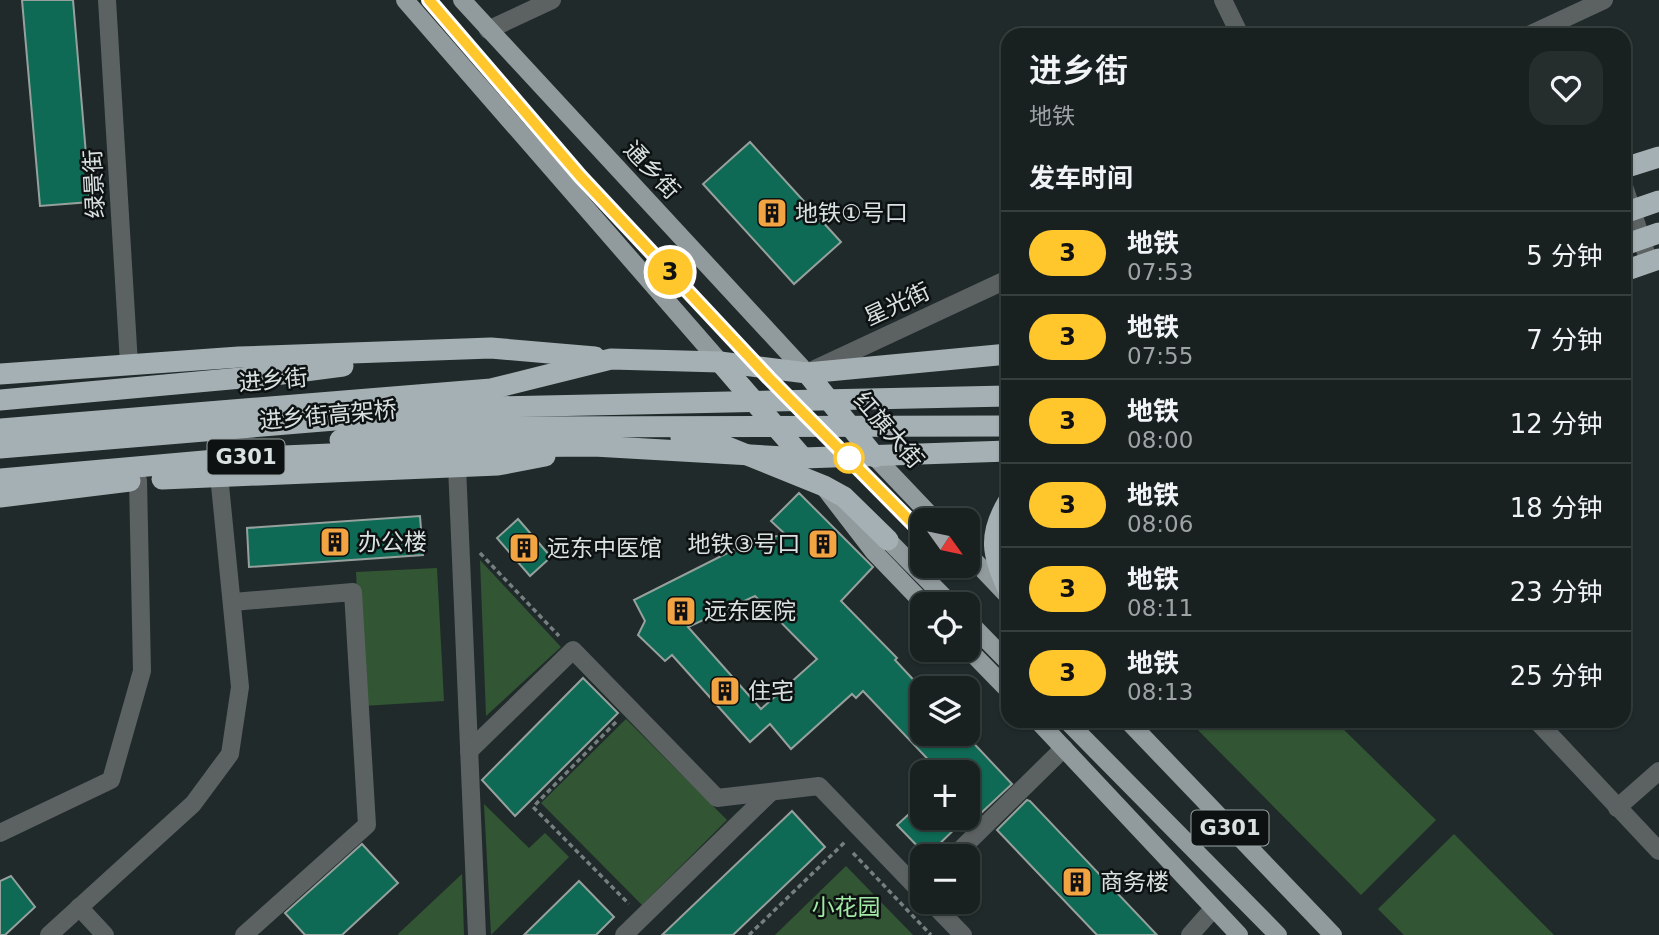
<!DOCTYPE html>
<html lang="zh">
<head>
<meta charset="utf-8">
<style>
	:root { --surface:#182020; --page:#252d2d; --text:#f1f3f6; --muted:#9fa3a5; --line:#363e3e }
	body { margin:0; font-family:"DejaVu Sans","Noto Sans SC",sans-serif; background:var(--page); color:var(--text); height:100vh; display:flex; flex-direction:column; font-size:26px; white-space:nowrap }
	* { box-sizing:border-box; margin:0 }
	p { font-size:23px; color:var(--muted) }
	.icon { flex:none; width:38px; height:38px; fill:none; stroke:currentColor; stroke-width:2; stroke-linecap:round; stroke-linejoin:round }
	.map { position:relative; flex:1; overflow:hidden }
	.panel { position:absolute; left:1001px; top:28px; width:630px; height:700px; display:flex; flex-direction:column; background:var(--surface); border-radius:21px; box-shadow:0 2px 5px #0004,0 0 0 2px var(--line) }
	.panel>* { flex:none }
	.badge { padding:0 14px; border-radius:23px; font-size:24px; line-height:46px }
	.needle { width:46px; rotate:123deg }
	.fabs { position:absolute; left:910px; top:508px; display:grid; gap:14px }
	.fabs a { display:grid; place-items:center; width:70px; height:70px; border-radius:14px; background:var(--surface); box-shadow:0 2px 5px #0004,0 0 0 2px var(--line); font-size:35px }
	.map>.badge { position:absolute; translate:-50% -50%; box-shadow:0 0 0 4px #fff }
	h2 { padding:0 28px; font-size:26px; line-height:63px }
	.round { display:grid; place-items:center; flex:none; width:74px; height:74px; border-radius:21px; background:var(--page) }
	.summary { display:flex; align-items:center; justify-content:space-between; height:119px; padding:0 28px }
	h1 { font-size:33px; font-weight:600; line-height:52px }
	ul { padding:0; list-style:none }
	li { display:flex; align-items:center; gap:21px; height:84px; padding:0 28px; border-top:2px solid var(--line) }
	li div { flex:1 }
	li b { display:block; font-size:26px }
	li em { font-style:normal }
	li .badge { min-width:77px; font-weight:700; text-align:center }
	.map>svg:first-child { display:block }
	.green { fill:#325534 }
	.building { fill:#0e6a54; stroke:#96a19d; stroke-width:2; fill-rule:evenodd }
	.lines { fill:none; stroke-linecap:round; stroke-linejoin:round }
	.path { stroke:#767f7f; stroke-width:3.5; stroke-dasharray:5 3.5; stroke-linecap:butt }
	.minor { stroke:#5c6162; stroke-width:18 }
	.major { stroke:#919a9d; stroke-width:18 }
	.highway { stroke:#a5b0b5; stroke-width:21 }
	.highway-bridge { stroke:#a5b0b5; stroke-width:21 }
	.line-casing { stroke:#fff; stroke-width:16 }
	.line { stroke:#ffc72c; stroke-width:10 }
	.stop-dot { fill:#fff; stroke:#ffc72c; stroke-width:3.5 }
	.labels { text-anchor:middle; stroke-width:5; stroke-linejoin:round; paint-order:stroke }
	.shield { fill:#0d1111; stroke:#9ca3a3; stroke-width:2 }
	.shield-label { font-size:21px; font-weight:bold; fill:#dae1e1 }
	.street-label { font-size:23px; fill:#dae1e1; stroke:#0d1111 }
	.poi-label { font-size:23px; fill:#dae1e1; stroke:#0d1111; text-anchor:start }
	.park-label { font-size:23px; fill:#a1e9a4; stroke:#0d1111 }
</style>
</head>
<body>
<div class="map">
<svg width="1659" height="935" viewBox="0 0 1659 935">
	<rect width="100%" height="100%" fill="#202a2a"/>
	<g class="green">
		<path d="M480 560 561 647 486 716Z"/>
		<path d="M437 568 444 701 363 706 356 572Z"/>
		<path d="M626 719 727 820 642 905 541 803Z"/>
		<path d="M1189 721H1335L1436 820 1361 895Z"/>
		<path d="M484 804 529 848 545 833 569 857 491 935Z"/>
		<path d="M1454 834 1554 935H1404L1378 909Z"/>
		<path d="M846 866 913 935H775Z"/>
		<path d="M462 874 464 935H399L398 934Z"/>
	</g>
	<g class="building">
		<path d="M22 0H73L90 202 40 206Z"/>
		<path d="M750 142 841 242 794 284 703 184Z"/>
		<path d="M799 493 873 567 841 601 897 658 895 660 922 689V733H964L1012 784 981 813 977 809 968 817V772H940L863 691 856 698 852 694 791 749 770 724 750 742 672 655 665 661 638 635 645 621 634 600 755 539 786 535 771 521ZM755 596 817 659 761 709 688 627Z"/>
		<path d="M420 516 423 555 249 567 247 528Z"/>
		<path d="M518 519 551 557 530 576 497 538Z"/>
		<path d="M583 678 618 713 515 816 482 780Z"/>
		<path d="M1027 800 1030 801 1157 935H1097L997 830Z"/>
		<path d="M922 802V817H967L927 856 897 825Z"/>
		<path d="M792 811 825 847 733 935H662Z"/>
		<path d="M362 844 398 883 342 935H305L285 913Z"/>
		<path d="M11 876 35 907 5 935H0V881Z"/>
		<path d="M579 881 614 917 596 935H524Z"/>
	</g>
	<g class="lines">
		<g class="path">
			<path d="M480 553 559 636"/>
			<path d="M616 722 533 807 629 904"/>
			<path d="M853 853 931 935"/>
			<path d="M749 935 845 842"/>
		</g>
		<g class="minor">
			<path d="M107 0 129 364"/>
			<path d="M1223 0 1240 35"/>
			<path d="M488 30 552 0"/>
			<path d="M1529 35 1604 0"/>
			<path d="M1624 186 1649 262"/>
			<path d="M813 370 1008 279"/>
			<path d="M457 466 477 935"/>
			<path d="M233 602 353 592 367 825 244 935"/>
			<path d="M1537 721 1659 851"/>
			<path d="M469 751 573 650 717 798 819 786 922 893"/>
			<path d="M1617 808 1659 771"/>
			<path d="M0 833 111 780 142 671 138 480"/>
			<path d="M954 856 1064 748"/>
			<path d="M930 901 963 935"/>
			<path d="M79 907 105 935"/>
			<path d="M49 935 193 804 230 754 240 687 219 475"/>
			<path d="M624 935 771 792"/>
			<path d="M1190 935 1213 909"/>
		</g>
		<g class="major">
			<path d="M405 0 720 362"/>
			<path d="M462 0 807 373"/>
			<path d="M875 457 935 520"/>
			<path d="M824 487 874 552 924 604"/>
			<path d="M888 540 951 604"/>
			<path d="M968 554 1008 596"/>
			<path d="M968 621 1008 662"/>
			<path d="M968 649 1008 690"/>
			<path d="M1038 721 1239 935"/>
			<path d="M1067 721 1278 935"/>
			<path d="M1128 721 1333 935"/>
		</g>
		<g class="highway">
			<path d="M1624 168 1659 157"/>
			<path d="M1624 271 1659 259"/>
			<path d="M720 362 803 458"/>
			<path d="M807 373 875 457"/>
			<path d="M0 374 239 357 491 348 595 357"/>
			<path d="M0 400 274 375 343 366"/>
			<path d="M0 429 491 389 611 359 720 362 807 373 1008 354"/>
			<path d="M340 440 492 427"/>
			<path d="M0 448 492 407"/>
			<path d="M0 479 238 458 493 447 594 446 803 458 1008 451"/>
			<path d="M162 479 498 465 545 456"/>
			<path d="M0 497 130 481"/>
			<path d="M1008 502C988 535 992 555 1008 589"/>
		</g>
		<g class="highway-bridge">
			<path d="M1624 213 1659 201"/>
			<path d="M1624 245 1659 233"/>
			<path d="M492 407 1008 396"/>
			<path d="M492 427 1008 426"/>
			<path d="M681 438 720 444 824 486 844 497 888 540"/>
		</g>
	</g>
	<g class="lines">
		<g class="line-casing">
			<path id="line" d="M429 0 580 176 769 378 922 533"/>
		</g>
		<use href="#line" class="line"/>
	</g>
	<defs>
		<g id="building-square" transform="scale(1.575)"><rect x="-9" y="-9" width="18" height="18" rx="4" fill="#f3a442" stroke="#0d1111"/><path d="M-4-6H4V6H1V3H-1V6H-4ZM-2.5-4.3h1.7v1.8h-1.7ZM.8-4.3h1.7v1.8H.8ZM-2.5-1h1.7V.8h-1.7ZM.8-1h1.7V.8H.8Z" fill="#111"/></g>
	</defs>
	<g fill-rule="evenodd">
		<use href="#building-square" x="772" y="213"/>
		<use href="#building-square" x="335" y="542"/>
		<use href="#building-square" x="823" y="544"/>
		<use href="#building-square" x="524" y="548"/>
		<use href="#building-square" x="681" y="611"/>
		<use href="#building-square" x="725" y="691"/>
		<use href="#building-square" x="1077" y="882"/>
	</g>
	<circle class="stop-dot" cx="849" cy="458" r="14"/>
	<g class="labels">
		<g class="shield">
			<rect x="207.5" y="439.5" width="77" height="35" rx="5"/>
			<rect x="1191.5" y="810.5" width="77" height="35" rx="5"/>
		</g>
		<g class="shield-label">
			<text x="246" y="464">G301</text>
			<text x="1230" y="835">G301</text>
		</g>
		<g class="street-label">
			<text transform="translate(652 170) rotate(47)" y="8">通乡街</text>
			<text transform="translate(94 184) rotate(-93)" y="8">绿景街</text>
			<text transform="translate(897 304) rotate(-25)" y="8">星光街</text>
			<text transform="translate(273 380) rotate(-5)" y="8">进乡街</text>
			<text transform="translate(328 415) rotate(-5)" y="8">进乡街高架桥</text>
			<text transform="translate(889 430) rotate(49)" y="8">红旗大街</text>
		</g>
		<g class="poi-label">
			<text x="795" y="221">地铁①号口</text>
			<text x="358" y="550">办公楼</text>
			<text x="800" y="552" text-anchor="end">地铁③号口</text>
			<text x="547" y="556">远东中医馆</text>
			<text x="704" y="619">远东医院</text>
			<text x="748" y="699">住宅</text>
			<text x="1100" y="890">商务楼</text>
		</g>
		<g class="park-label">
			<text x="846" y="915">小花园</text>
		</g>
	</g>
</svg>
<div class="fabs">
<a><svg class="needle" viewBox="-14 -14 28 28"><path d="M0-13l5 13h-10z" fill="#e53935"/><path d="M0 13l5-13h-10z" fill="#9fa3a5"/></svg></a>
<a><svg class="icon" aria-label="locate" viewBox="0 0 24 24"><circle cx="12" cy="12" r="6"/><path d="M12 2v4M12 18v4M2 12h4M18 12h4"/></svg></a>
<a><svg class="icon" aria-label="layers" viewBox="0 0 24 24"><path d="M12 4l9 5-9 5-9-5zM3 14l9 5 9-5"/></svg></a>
<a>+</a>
<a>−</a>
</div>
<b class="badge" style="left:670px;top:272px;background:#ffc72c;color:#111">3</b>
<section class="panel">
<div class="summary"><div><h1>进乡街</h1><p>地铁</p></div><a class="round"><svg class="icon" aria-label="heart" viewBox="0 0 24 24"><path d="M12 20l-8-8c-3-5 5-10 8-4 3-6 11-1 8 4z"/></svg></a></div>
<h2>发车时间</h2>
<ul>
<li><span class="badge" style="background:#ffc72c;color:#111">3</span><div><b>地铁</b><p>07:53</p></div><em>5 分钟</em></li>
<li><span class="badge" style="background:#ffc72c;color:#111">3</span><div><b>地铁</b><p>07:55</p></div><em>7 分钟</em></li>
<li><span class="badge" style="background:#ffc72c;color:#111">3</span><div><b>地铁</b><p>08:00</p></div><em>12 分钟</em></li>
<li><span class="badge" style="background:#ffc72c;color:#111">3</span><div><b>地铁</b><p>08:06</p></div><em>18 分钟</em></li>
<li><span class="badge" style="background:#ffc72c;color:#111">3</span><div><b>地铁</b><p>08:11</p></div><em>23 分钟</em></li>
<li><span class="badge" style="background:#ffc72c;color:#111">3</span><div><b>地铁</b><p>08:13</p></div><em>25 分钟</em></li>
</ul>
</section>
</div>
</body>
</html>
